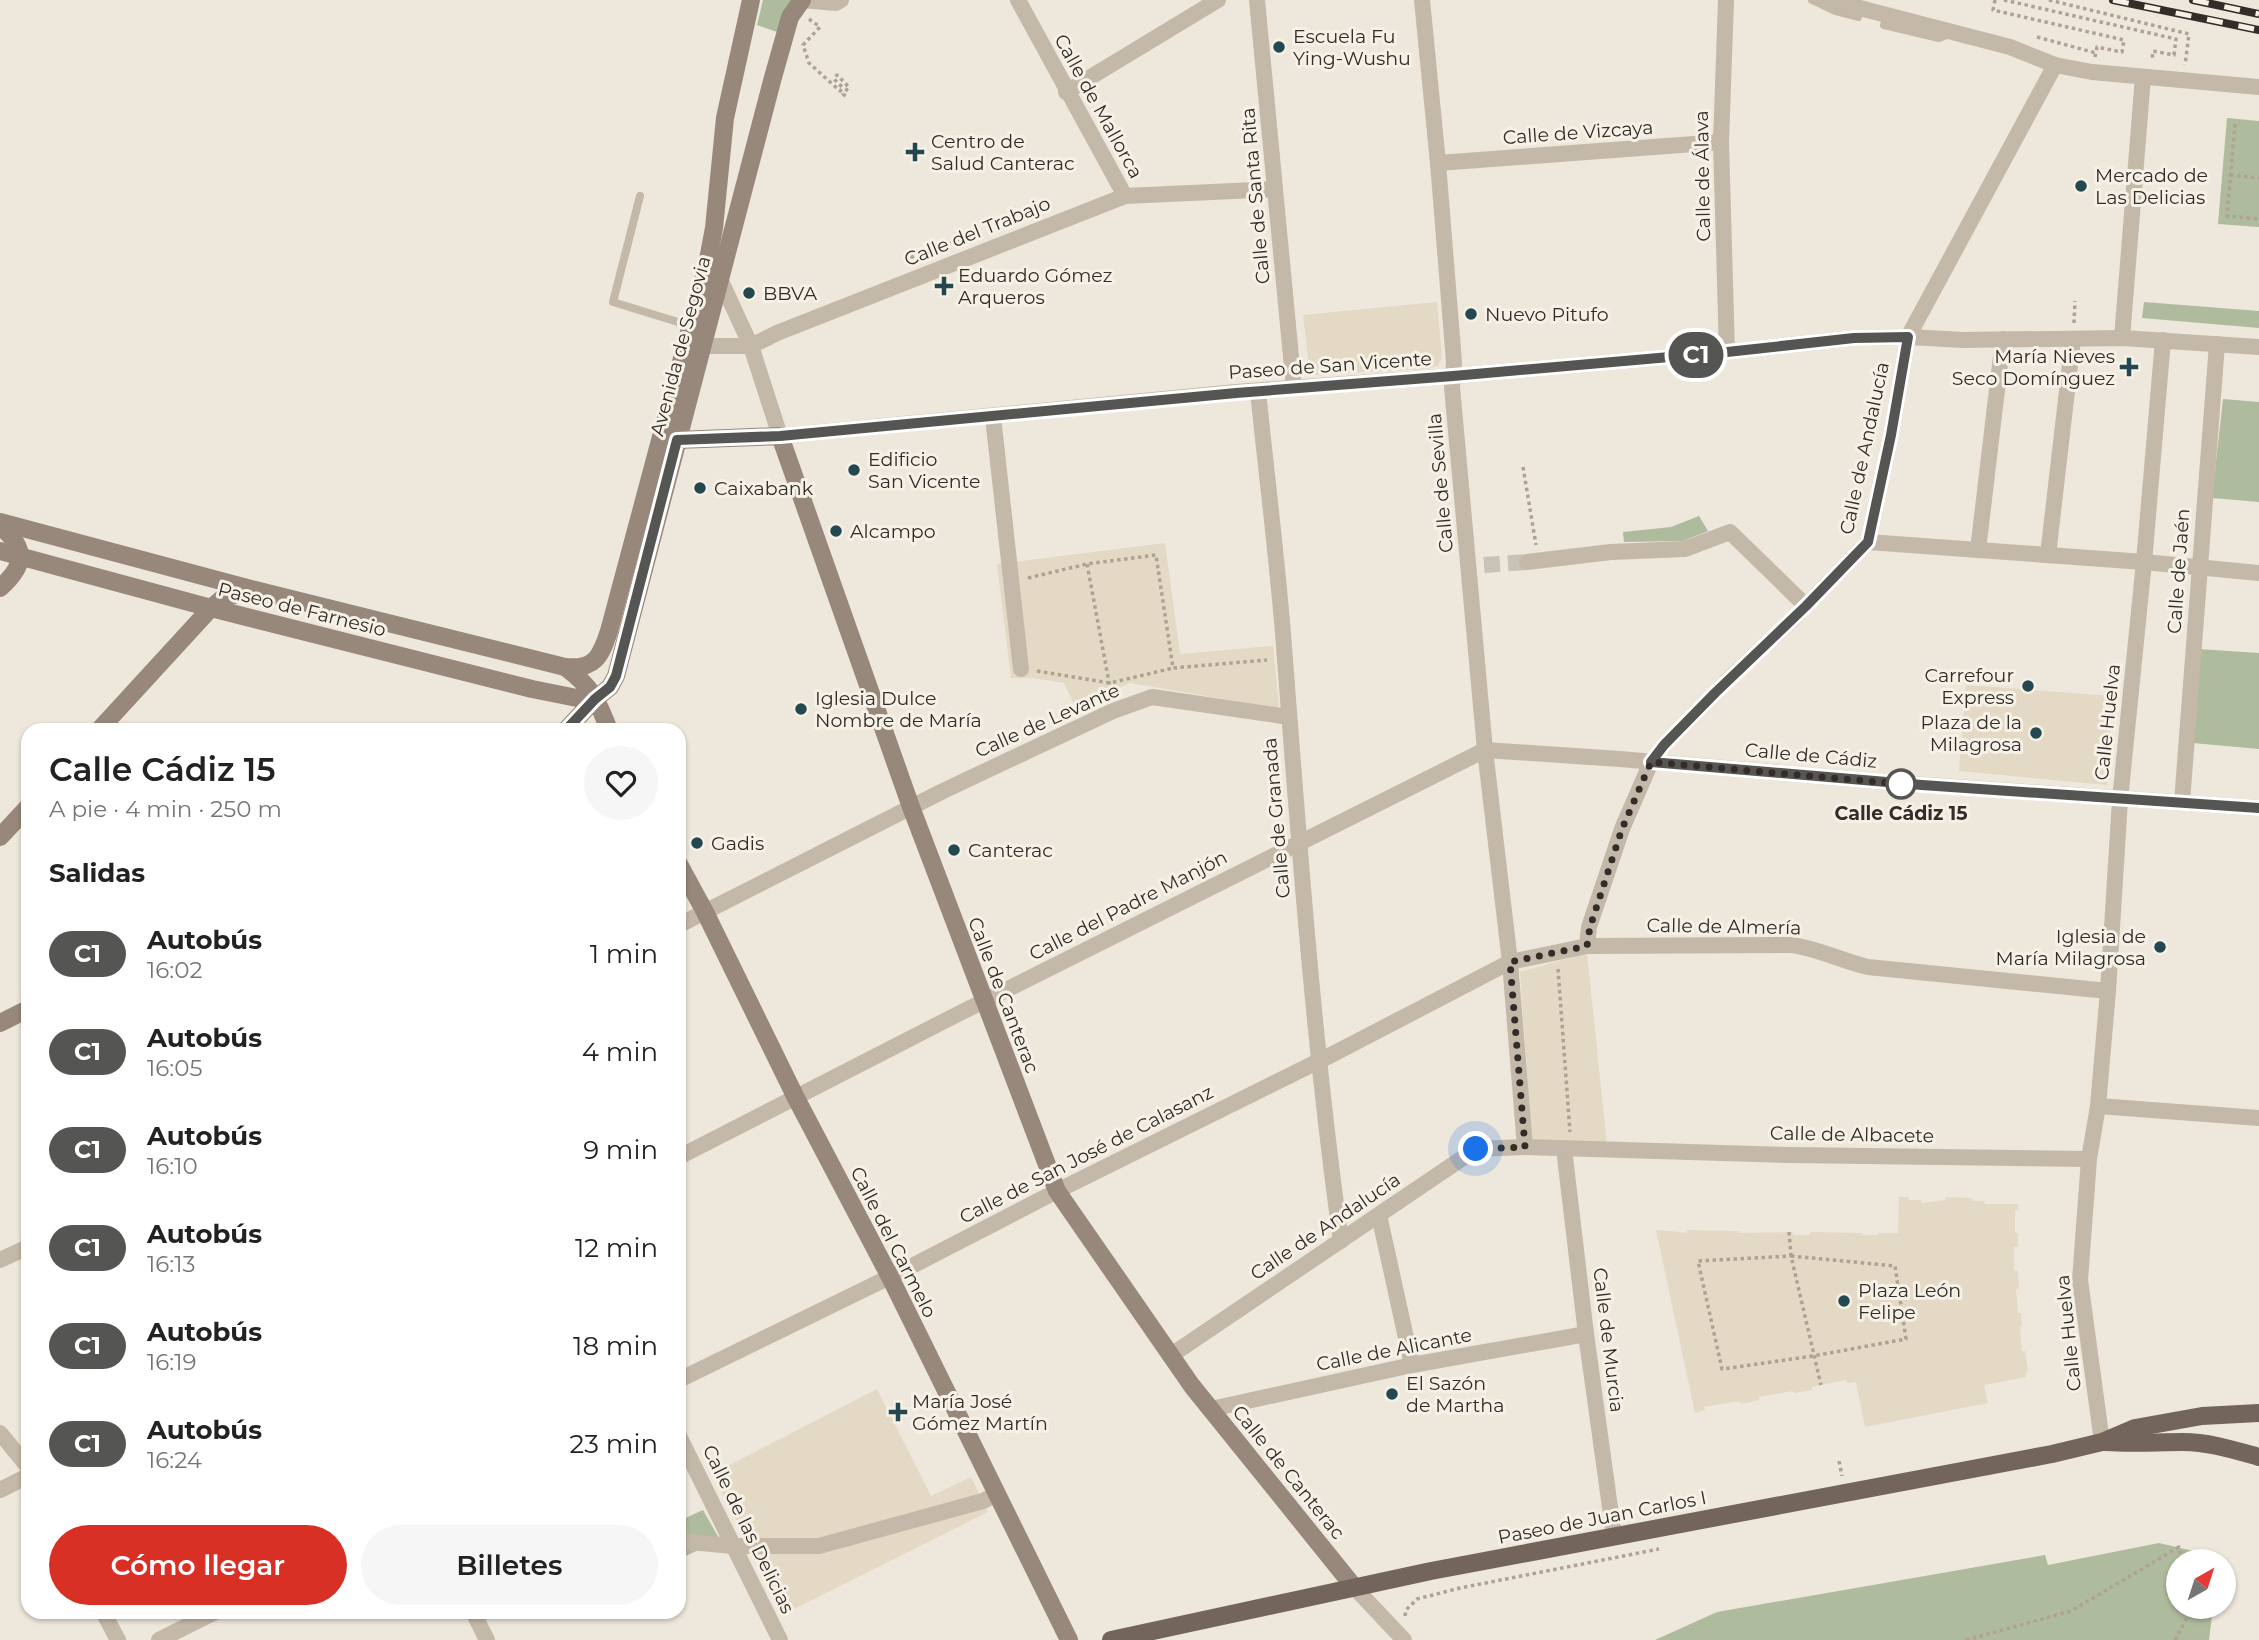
<!DOCTYPE html>
<html lang="es">
<head>
<meta charset="utf-8">
<style>
	:root { --surface:#fff; --page:#f6f6f6; --text:#222; --muted:#767676; --accent:#d93025 }
	body { margin:0; font-family:Montserrat,sans-serif; background:var(--page); color:var(--text); height:100vh; display:flex; flex-direction:column; font-size:26px; white-space:nowrap }
	* { box-sizing:border-box; margin:0 }
	p { font-size:23px; color:var(--muted) }
	.icon { flex:none; width:38px; height:38px; fill:none; stroke:currentColor; stroke-width:2; stroke-linecap:round; stroke-linejoin:round }
	.map { position:relative; flex:1; overflow:hidden }
	.sheet { position:absolute; left:21px; top:723px; width:665px; height:896px; display:flex; flex-direction:column; background:var(--surface); border-radius:21px; box-shadow:0 2px 5px #0004 }
	.sheet>* { flex:none }
	.badge { padding:0 14px; border-radius:23px; font-size:24px; line-height:46px }
	.needle { width:46px; rotate:39deg }
	.buttons { position:absolute; left:2166px; top:1549px; display:grid; gap:14px }
	.buttons a { display:grid; place-items:center; width:70px; height:70px; border-radius:50%; background:var(--surface); box-shadow:0 2px 5px #0004; font-size:35px }
	.you { position:absolute; width:35px; height:35px; margin:-18px; border:5px solid #fff; border-radius:50%; background:#1a73e8; box-shadow:0 0 0 10px #1a73e833 }
	.map>.badge { position:absolute; translate:-50% -50%; box-shadow:0 0 0 4px #fff }
	h2 { padding:0 28px; font-size:26px; line-height:63px }
	.round { display:grid; place-items:center; flex:none; width:74px; height:74px; border-radius:37px; background:var(--page) }
	.overview { display:flex; align-items:center; justify-content:space-between; height:119px; padding:0 28px }
	h1 { font-size:33px; font-weight:600; line-height:52px }
	.primary-button { display:flex; gap:14px; margin-top:auto; padding:14px 28px }
	.primary-button a { flex:1; height:80px; border-radius:42px; background:var(--accent); color:#fff; font-size:28px; font-weight:600; line-height:80px; text-align:center }
	.primary-button a+a { background:var(--page); color:var(--text) }
	ul { padding:0; list-style:none }
	li { display:flex; align-items:center; gap:21px; height:98px; padding:0 28px }
	li div { flex:1 }
	li b { display:block; font-size:26px }
	li em { font-style:normal }
	li .badge { min-width:77px; font-weight:700; text-align:center }
	.map>svg:first-child { display:block }
	.green { fill:#afbb9d }
	.plaza { fill:#e4d9c4 }
	.lines { fill:none; stroke-linecap:round; stroke-linejoin:round }
	.street-tunnel { stroke:#c9c2b7; stroke-width:16; stroke-dasharray:16 8; stroke-linecap:butt }
	.path { stroke:#b0a293; stroke-width:3.5; stroke-dasharray:3.5 3.5; stroke-linecap:butt }
	.lane { stroke:#c4b8a9; stroke-width:8 }
	.street { stroke:#c4b8a9; stroke-width:16 }
	.secondary { stroke:#98887b; stroke-width:18 }
	.primary { stroke:#73655b; stroke-width:18 }
	.rail-casing { stroke:#332c28; stroke-width:8 }
	.rail { stroke:#f6f1e7; stroke-width:5; stroke-dasharray:16; stroke-linecap:butt }
	.line-casing { stroke:#fff; stroke-width:16 }
	.line { stroke:#555553; stroke-width:10 }
	.walk { stroke:#332c28; stroke-width:7; stroke-dasharray:0 12.6 }
	.poi-dot { fill:#23484f; stroke:#f6f1e7; stroke-width:2.5 }
	.stop-dot { fill:#fff; stroke:#555553; stroke-width:3.5 }
	.labels { text-anchor:middle; stroke-width:6; stroke-linejoin:round; paint-order:stroke }
	.poi-label { font-size:19px; fill:#332c28; stroke:#f6f1e7; text-anchor:start }
	.street-label { font-size:19px; fill:#332c28; stroke:#f6f1e7 }
	.stop-label { font-size:19px; font-weight:bold; fill:#332c28; stroke:#f6f1e7 }
</style>
</head>
<body>
<div class="map">
<svg width="2259" height="1640" viewBox="0 0 2259 1640">
	<rect width="100%" height="100%" fill="#eee7db"/>
	<g class="green">
		<path d="M763 0H792L777 32 757 25Z"/>
		<path d="M2227 118 2259 121V227L2218 224Z"/>
		<path d="M2144 302 2259 311V328L2142 318Z"/>
		<path d="M2223 399 2259 402V502L2212 498Z"/>
		<path d="M1699 516 1708 531 1683 541 1624 542 1623 532 1671 527Z"/>
		<path d="M2198 649 2259 653V749L2193 743Z"/>
		<path d="M703 1510 720 1540 679 1559V1521Z"/>
		<path d="M2159 1543 2219 1557 2218 1561H2179V1606L2213 1607 2209 1640H1655L1717 1612 2045 1555 2048 1565Z"/>
	</g>
	<g class="plaza">
		<path d="M1437 302 1442 358 1438 366 1426 369 1310 375 1303 315Z"/>
		<path d="M1165 543 1180 654 1273 646 1279 706 1276 708 1130 683 1075 706 1064 683 1032 678H1011L997 564Z"/>
		<path d="M1966 685 2113 696 2107 785 1959 771Z"/>
		<path d="M1587 953 1607 1145 1532 1139 1520 972Z"/>
		<path d="M1899 1197H1908L1909 1200H1921L1922 1203 1945 1200 1946 1197 1972 1198 1973 1201H1984L1985 1204H2018V1210H2015V1233H2018V1247H2014V1270L2018 1271 2019 1289 2016 1290 2018 1313H2021L2022 1326 2020 1327 2022 1351H2025L2028 1371 2026 1372V1377L1984 1385 1988 1403 1865 1427 1856 1382 1847 1383 1846 1380 1812 1387V1390L1794 1393 1793 1391 1759 1397V1400L1741 1404 1740 1401 1704 1407 1705 1410 1695 1413 1656 1230 1679 1232 1687 1233V1230L1739 1231V1233L1792 1232 1793 1235H1810V1232L1862 1233V1235H1877L1878 1233H1898Z"/>
		<path d="M877 1389 931 1496 971 1477 988 1512 786 1613 712 1474Z"/>
	</g>
	<g class="lines">
		<path class="street-tunnel" d="M1484 565 1527 562"/>
		<g class="path">
			<path d="M1995 0 1993 10 2124 40 2122 52 2097 47 2095 57"/>
			<path d="M2004 0 2176 39 2174 55 2153 51 2152 60"/>
			<path d="M2049 0 2189 34 2185 65"/>
			<path d="M809 19 820 27 803 45 809 63 840 91 843 88 834 79 837 75 849 87 843 94 848 98"/>
			<path d="M2037 37 2096 53"/>
			<path d="M2235 124 2227 216 2259 219"/>
			<path d="M2230 175 2259 178"/>
			<path d="M911 256 912 257 959 240 960 243"/>
			<path d="M2074 323 2075 301"/>
			<path d="M1523 467 1536 545"/>
			<path d="M1087 564 1111 693"/>
			<path d="M1028 578 1087 564 1156 555 1173 668 1267 660"/>
			<path d="M1037 671 1110 683 1173 668"/>
			<path d="M1558 969 1570 1132"/>
			<path d="M1789 1232 1791 1256 1821 1385"/>
			<path d="M1791 1256 1895 1266 1906 1339 1813 1356 1722 1369 1698 1261Z"/>
			<path d="M1839 1461 1842 1476"/>
			<path d="M1405 1616 1406 1610 1417 1599 1460 1588 1659 1549"/>
			<path d="M1966 1640 2071 1611 2179 1547 2181 1561"/>
			<path d="M2175 1640 2189 1614 2188 1606"/>
		</g>
		<g class="lane">
			<path d="M1812 0 1835 11 1858 17"/>
			<path d="M1884 25 1939 38 1949 34"/>
			<path d="M640 196 613 302 691 326"/>
		</g>
		<g class="street">
			<path d="M802 0 836 3 841 0"/>
			<path d="M1018 0 1125 196"/>
			<path d="M1257 0 1294 388"/>
			<path d="M1726 0 1721 142 1727 352"/>
			<path d="M1829 0 2010 47 2055 65 2092 72 2259 87"/>
			<path d="M1066 92 1218 0"/>
			<path d="M1438 163 1721 142"/>
			<path d="M720 279 751 346 780 436 1236 392 1453 376 1727 352 1854 338 1908 337 1964 340 2122 338 2259 347"/>
			<path d="M2122 338 2143 77"/>
			<path d="M703 346H751L777 333 1125 196 1275 189"/>
			<path d="M1258 391C1267 481 1279 571 1285 660 1300 854 1314 1048 1341 1241"/>
			<path d="M993 417 1021 669"/>
			<path d="M1868 542 2144 562 2259 573"/>
			<path d="M1978 550 2003 339"/>
			<path d="M2048 555 2073 339"/>
			<path d="M1527 562 1611 552 1685 549 1730 532 1806 606"/>
			<path d="M2182 802 2217 344"/>
			<path d="M679 925 943 791 1113 711 1152 697 1289 717"/>
			<path d="M1587 946 1589 927 1622 829 1651 762 1664 745 1733 675 1794 618 1868 542 1891 435 1908 337 2055 65"/>
			<path d="M2098 1106 2259 1118"/>
			<path d="M1525 1147 1510 962 1587 946 1791 945C1817 948 1842 961 1868 967L2108 991"/>
			<path d="M1564 1149 1586 1334 1614 1536"/>
			<path d="M679 1157 964 1011 1485 750 1620 759 1897 783 2259 808"/>
			<path d="M1379 1215 1412 1365"/>
			<path d="M0 1260 28 1247"/>
			<path d="M1170 1356 1476 1149 1525 1147 1790 1155 2089 1159"/>
			<path d="M679 1380 910 1267 1057 1191 1333 1054 1510 962 1485 750 1452 387 1454 362 1438 163 1422 0"/>
			<path d="M1211 1409 1412 1365 1586 1334"/>
			<path d="M0 1433 28 1467"/>
			<path d="M679 1436 780 1640"/>
			<path d="M2102 1442 2080 1280 2089 1159 2098 1106 2108 991 2120 800 2144 562 2163 340"/>
			<path d="M0 1490 28 1476"/>
			<path d="M679 1541 733 1546H819L983 1501 997 1494"/>
			<path d="M1354 1587 1404 1640"/>
			<path d="M103 1612 118 1640"/>
			<path d="M473 1612 487 1640"/>
			<path d="M159 1640 215 1612"/>
		</g>
		<g class="secondary">
			<path d="M661 438 677 440 780 436 911 807 1057 1191 1192 1386 1354 1587"/>
			<path d="M0 522 255 590 565 667C595 670 601 656 609 631L707 265 714 228 725 118 751 0"/>
			<path d="M0 526C27 548 26 565 0 588"/>
			<path d="M0 551 211 608 532 689 577 698 595 699"/>
			<path d="M565 667C592 687 597 699 609 730"/>
			<path d="M99 730 211 608 223 598 251 590"/>
			<path d="M566 730 595 699 610 687 616 676 772 81 790 17 802 0"/>
			<path d="M0 837 28 807"/>
			<path d="M679 864 705 912 796 1098 890 1277 1069 1640"/>
			<path d="M0 1023 28 1009"/>
		</g>
		<g class="primary">
			<path d="M2106 1442C2132 1444 2157 1442 2183 1442 2209 1442 2234 1450 2259 1457"/>
			<path d="M1111 1640 1431 1571 2052 1454 2102 1442 2135 1428 2202 1416 2259 1413"/>
		</g>
		<g class="rail-casing">
			<g id="rail">
				<path d="M2113 0 2259 30"/>
				<path d="M2193 0 2259 14"/>
			</g>
		</g>
		<use href="#rail" class="rail"/>
	</g>
	<g class="lines">
		<g class="line-casing">
			<path id="line" d="M566 730 595 699 610 687 616 676 677 440 780 436 1236 393 1453 376 1727 352 1854 338 1908 337 1891 435 1868 542 1806 606 1715 693 1664 745 1651 762 1922 785 2259 808"/>
		</g>
		<use href="#line" class="line"/>
		<path class="walk" d="M1476 1149 1525 1147 1510 962 1587 946 1590 927 1622 829 1651 762 1901 784"/>
	</g>
	<g class="poi-dot">
		<circle cx="1279" cy="47" r="7"/>
		<path d="M911.5 141.5h7v7h7v7h-7v7h-7v-7h-7v-7h7z"/>
		<circle cx="2081" cy="186" r="7"/>
		<path d="M940.5 275.5h7v7h7v7h-7v7h-7v-7h-7v-7h7z"/>
		<circle cx="749" cy="293" r="7"/>
		<circle cx="1471" cy="314" r="7"/>
		<path d="M2125.5 356.5h7v7h7v7h-7v7h-7v-7h-7v-7h7z"/>
		<circle cx="854" cy="470" r="7"/>
		<circle cx="700" cy="488" r="7"/>
		<circle cx="836" cy="531" r="7"/>
		<circle cx="2028" cy="686" r="7"/>
		<circle cx="801" cy="709" r="7"/>
		<circle cx="2036" cy="733" r="7"/>
		<circle cx="697" cy="843" r="7"/>
		<circle cx="954" cy="850" r="7"/>
		<circle cx="2160" cy="947" r="7"/>
		<circle cx="1844" cy="1301" r="7"/>
		<circle cx="1392" cy="1394" r="7"/>
		<path d="M894.5 1401.5h7v7h7v7h-7v7h-7v-7h-7v-7h7z"/>
	</g>
	<circle class="stop-dot" cx="1901" cy="784" r="14"/>
	<g class="labels">
		<g class="poi-label">
			<text x="1293" y="43">Escuela Fu<tspan x="1293" dy="22">Ying-Wushu</tspan></text>
			<text x="931" y="148">Centro de<tspan x="931" dy="22">Salud Canterac</tspan></text>
			<text x="2095" y="182">Mercado de<tspan x="2095" dy="22">Las Delicias</tspan></text>
			<text x="958" y="282">Eduardo Gómez<tspan x="958" dy="22">Arqueros</tspan></text>
			<text x="763" y="300">BBVA</text>
			<text x="1485" y="321">Nuevo Pitufo</text>
			<text x="2115" y="363" text-anchor="end">María Nieves<tspan x="2115" dy="22">Seco Domínguez</tspan></text>
			<text x="868" y="466">Edificio<tspan x="868" dy="22">San Vicente</tspan></text>
			<text x="714" y="495">Caixabank</text>
			<text x="850" y="538">Alcampo</text>
			<text x="2014" y="682" text-anchor="end">Carrefour<tspan x="2014" dy="22">Express</tspan></text>
			<text x="815" y="705">Iglesia Dulce<tspan x="815" dy="22">Nombre de María</tspan></text>
			<text x="2022" y="729" text-anchor="end">Plaza de la<tspan x="2022" dy="22">Milagrosa</tspan></text>
			<text x="711" y="850">Gadis</text>
			<text x="968" y="857">Canterac</text>
			<text x="2146" y="943" text-anchor="end">Iglesia de<tspan x="2146" dy="22">María Milagrosa</tspan></text>
			<text x="1858" y="1297">Plaza León<tspan x="1858" dy="22">Felipe</tspan></text>
			<text x="1406" y="1390">El Sazón<tspan x="1406" dy="22">de Martha</tspan></text>
			<text x="912" y="1408">María José<tspan x="912" dy="22">Gómez Martín</tspan></text>
		</g>
		<g class="street-label">
			<text transform="translate(1099 106) rotate(61)" y="7">Calle de Mallorca</text>
			<text transform="translate(1578 132) rotate(-4)" y="7">Calle de Vizcaya</text>
			<text transform="translate(1702 176) rotate(-91)" y="7">Calle de Álava</text>
			<text transform="translate(1255 196) rotate(-95)" y="7">Calle de Santa Rita</text>
			<text transform="translate(977 231) rotate(-22)" y="7">Calle del Trabajo</text>
			<text transform="translate(680 346) rotate(-75)" y="7">Avenida de Segovia</text>
			<text transform="translate(1330 365) rotate(-4)" y="7">Paseo de San Vicente</text>
			<text transform="translate(1864 448) rotate(-78)" y="7">Calle de Andalucía</text>
			<text transform="translate(1440 483) rotate(-95)" y="7">Calle de Sevilla</text>
			<text transform="translate(2178 571) rotate(-86)" y="7">Calle de Jaén</text>
			<text transform="translate(302 609) rotate(14)" y="7">Paseo de Farnesio</text>
			<text transform="translate(1047 720) rotate(-24)" y="7">Calle de Levante</text>
			<text transform="translate(2107 722) rotate(-84)" y="7">Calle Huelva</text>
			<text transform="translate(1811 755) rotate(5)" y="7">Calle de Cádiz</text>
			<text transform="translate(1276 818) rotate(-95)" y="7">Calle de Granada</text>
			<text transform="translate(1128 905) rotate(-27)" y="7">Calle del Padre Manjón</text>
			<text transform="translate(1724 926) rotate(1)" y="7">Calle de Almería</text>
			<text transform="translate(1004 995) rotate(69)" y="7">Calle de Canterac</text>
			<text transform="translate(1852 1134) rotate(1)" y="7">Calle de Albacete</text>
			<text transform="translate(1086 1154) rotate(-27)" y="7">Calle de San José de Calasanz</text>
			<text transform="translate(1325 1226) rotate(-34)" y="7">Calle de Andalucía</text>
			<text transform="translate(894 1242) rotate(63)" y="7">Calle del Carmelo</text>
			<text transform="translate(2068 1333) rotate(-96)" y="7">Calle Huelva</text>
			<text transform="translate(1609 1340) rotate(83)" y="7">Calle de Murcia</text>
			<text transform="translate(1394 1349) rotate(-11)" y="7">Calle de Alicante</text>
			<text transform="translate(1289 1472) rotate(51)" y="7">Calle de Canterac</text>
			<text transform="translate(1602 1517) rotate(-11)" y="7">Paseo de Juan Carlos I</text>
			<text transform="translate(749 1529) rotate(64)" y="7">Calle de las Delicias</text>
		</g>
		<g class="stop-label">
			<text x="1901" y="820">Calle Cádiz 15</text>
		</g>
	</g>
</svg>
<div class="buttons">
<a><svg class="needle" viewBox="-14 -14 28 28"><path d="M0-13l5 13h-10z" fill="#e53935"/><path d="M0 13l5-13h-10z" fill="#767676"/></svg></a>
</div>
<div class="you" style="left:1476px;top:1149px"></div>
<b class="badge" style="left:1696px;top:355px;background:#555553;color:#fff">C1</b>
<section class="sheet">
<div class="overview"><div><h1>Calle Cádiz 15</h1><p>A pie · 4 min · 250 m</p></div><a class="round"><svg class="icon" aria-label="heart" viewBox="0 0 24 24"><path d="M12 20l-8-8c-3-5 5-10 8-4 3-6 11-1 8 4z"/></svg></a></div>
<h2>Salidas</h2>
<ul>
<li><span class="badge" style="background:#555553;color:#fff">C1</span><div><b>Autobús</b><p>16:02</p></div><em>1 min</em></li>
<li><span class="badge" style="background:#555553;color:#fff">C1</span><div><b>Autobús</b><p>16:05</p></div><em>4 min</em></li>
<li><span class="badge" style="background:#555553;color:#fff">C1</span><div><b>Autobús</b><p>16:10</p></div><em>9 min</em></li>
<li><span class="badge" style="background:#555553;color:#fff">C1</span><div><b>Autobús</b><p>16:13</p></div><em>12 min</em></li>
<li><span class="badge" style="background:#555553;color:#fff">C1</span><div><b>Autobús</b><p>16:19</p></div><em>18 min</em></li>
<li><span class="badge" style="background:#555553;color:#fff">C1</span><div><b>Autobús</b><p>16:24</p></div><em>23 min</em></li>
</ul>
<div class="primary-button"><a>Cómo llegar</a><a>Billetes</a></div>
</section>
</div>
</body>
</html>
